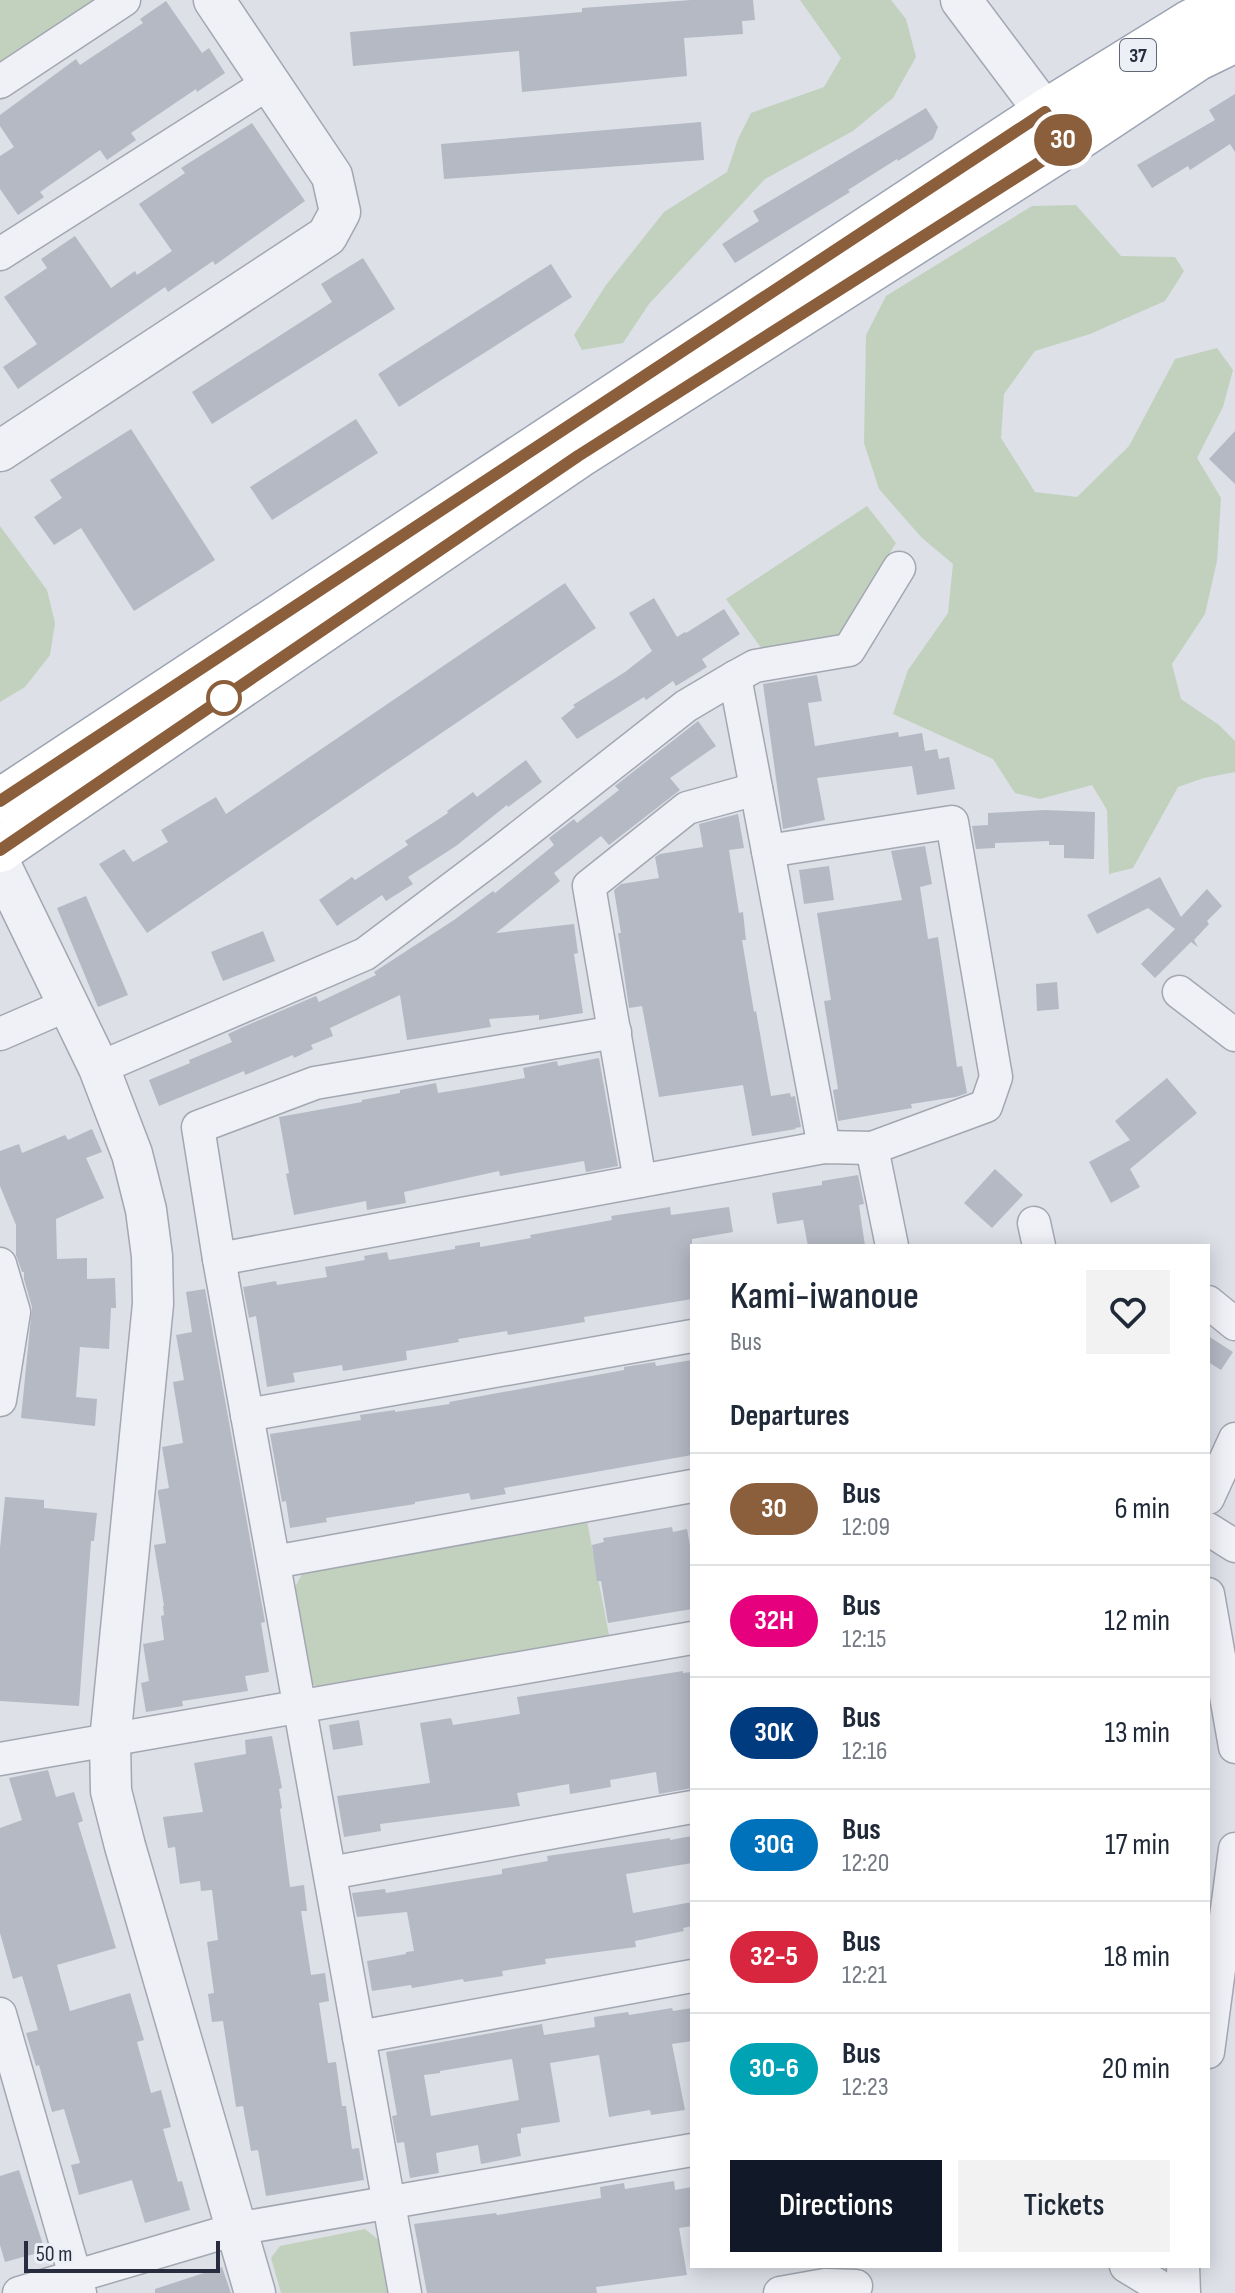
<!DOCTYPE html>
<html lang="en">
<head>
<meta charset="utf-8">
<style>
	:root { --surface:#fff; --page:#f2f2f3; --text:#1f2937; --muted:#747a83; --line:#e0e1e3; --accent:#111827 }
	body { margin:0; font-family:"Sofia Sans Condensed",sans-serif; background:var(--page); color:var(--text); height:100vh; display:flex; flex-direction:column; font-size:30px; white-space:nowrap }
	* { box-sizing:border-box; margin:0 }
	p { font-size:26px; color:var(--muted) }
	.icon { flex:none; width:44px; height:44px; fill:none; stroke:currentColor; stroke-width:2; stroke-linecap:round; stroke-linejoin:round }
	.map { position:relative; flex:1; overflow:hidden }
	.details { position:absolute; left:690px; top:1244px; width:520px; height:1024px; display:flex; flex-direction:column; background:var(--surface); border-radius:0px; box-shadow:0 4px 20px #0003 }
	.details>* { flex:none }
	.badge { padding:0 16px; border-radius:26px; font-size:28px; line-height:52px }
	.scale { position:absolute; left:24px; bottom:20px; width:196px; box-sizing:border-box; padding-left:8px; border:4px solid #272d3e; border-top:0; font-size:22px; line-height:28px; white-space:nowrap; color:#272d3e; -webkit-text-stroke:6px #eceff5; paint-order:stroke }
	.map>.badge { position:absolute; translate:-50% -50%; box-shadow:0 0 0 4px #fff }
	h2 { padding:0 40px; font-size:30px; line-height:72px }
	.round { display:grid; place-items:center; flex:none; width:84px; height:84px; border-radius:0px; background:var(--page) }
	.headline { display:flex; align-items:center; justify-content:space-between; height:136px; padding:0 40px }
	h1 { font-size:38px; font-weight:600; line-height:60px }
	.cta { display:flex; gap:16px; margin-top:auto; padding:16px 40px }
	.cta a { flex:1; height:92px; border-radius:0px; background:var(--accent); color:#fff; font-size:32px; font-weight:600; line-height:92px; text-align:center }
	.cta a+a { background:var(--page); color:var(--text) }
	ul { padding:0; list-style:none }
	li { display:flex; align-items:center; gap:24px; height:112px; padding:0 40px; border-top:2px solid var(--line) }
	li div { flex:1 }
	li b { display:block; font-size:30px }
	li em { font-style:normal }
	li .badge { min-width:88px; font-weight:700; text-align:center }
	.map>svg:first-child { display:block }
	.green { fill:#c1d1be }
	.building { fill:#b4b9c4; fill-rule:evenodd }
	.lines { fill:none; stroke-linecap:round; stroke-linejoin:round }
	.minor-casing { stroke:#a3a7b1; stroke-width:35 }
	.tertiary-casing { stroke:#a3a7b1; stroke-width:43 }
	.primary-casing { stroke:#9ca3b3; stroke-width:47 }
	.minor { stroke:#f0f1f6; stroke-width:32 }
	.tertiary { stroke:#f0f1f6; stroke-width:40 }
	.primary { stroke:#fff; stroke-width:44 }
	.line-casing { stroke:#fff; stroke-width:18 }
	.line { stroke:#8b5e3c; stroke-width:12 }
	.stop-dot { fill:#fff; stroke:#8b5e3c; stroke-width:4 }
	.labels { text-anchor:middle; stroke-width:7; stroke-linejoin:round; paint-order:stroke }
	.shield { fill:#eceff5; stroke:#626775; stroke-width:2 }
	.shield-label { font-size:20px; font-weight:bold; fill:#272d3e }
</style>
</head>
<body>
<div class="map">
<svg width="1235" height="2293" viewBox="0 0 1235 2293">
	<rect width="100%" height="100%" fill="#dde0e7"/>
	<g class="green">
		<path d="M0 0H110L0 73Z"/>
		<path d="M800 0H891L906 19 916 57 893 98 853 131 765 179 649 304 623 343 582 350 574 335 606 285 664 212 727 172 738 139 751 113 824 87 841 58Z"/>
		<path d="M1076 205 1121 256 1175 257 1184 271 1165 301 1090 334 1035 351 1004 394 1001 438 1035 492 1077 497 1129 446 1175 359 1217 348 1233 370 1223 407 1197 458 1221 498 1217 561 1205 614 1172 664 1181 699 1219 725 1235 741V772L1204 778 1178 787 1133 868 1109 874 1107 810 1092 785 1040 799 1015 793 993 759 893 714 908 670 948 613 953 564 921 537 879 489 864 443 866 335 886 296 1032 206Z"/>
		<path d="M867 506 896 543 835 642 764 652 726 599Z"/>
		<path d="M0 526 47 590 55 623 50 655 25 687 0 702Z"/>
		<path d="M587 1521 610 1640 326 1693 311 1683 295 1587 303 1572Z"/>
		<path d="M365 2229 380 2241 390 2293H281L271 2258 280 2246Z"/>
	</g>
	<g class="building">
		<path d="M691 0H753L755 20 742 21 743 34 684 38 687 76 522 92 519 51 353 66 350 32 582 12V8Z"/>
		<path d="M166 1 202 53 209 48 225 73 197 92 196 89 131 133 136 140 107 160 100 150 40 192 44 197 18 215 0 189V156L14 147 0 126V115L76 59 80 65 143 23 140 19Z"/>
		<path d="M1235 94V152L1230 144 1190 170 1188 166 1152 188 1137 165 1215 120 1209 110Z"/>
		<path d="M926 108 938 127 933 139 898 161 897 159 848 190 850 192 735 263 722 244 759 221 753 211Z"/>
		<path d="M701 122 704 160 444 179 441 144Z"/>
		<path d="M252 123 305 201 215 265 213 261 168 292 165 287 18 389 3 367 37 344 4 297 47 268 41 259 75 236 111 288 135 271 137 275 172 251 139 204 185 173 181 168Z"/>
		<path d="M363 258 395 309 212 424 192 392 332 302 321 284Z"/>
		<path d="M551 264 572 297 399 407 378 374Z"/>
		<path d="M356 419 378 453 272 520 250 487Z"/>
		<path d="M131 429 215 560 134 611 81 528 54 545 34 517 62 498 50 480Z"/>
		<path d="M1235 431V484L1209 459Z"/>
		<path d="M565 583 596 628 147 933 99 864 124 849 133 862 168 842 161 830 216 797 226 814Z"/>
		<path d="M654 598 677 637 685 632 686 633 724 609 740 634 702 659 707 667 676 686 673 681 646 700 644 697 577 739 561 718 575 707 573 705 625 672 652 651 629 613Z"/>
		<path d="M817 675 822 701 808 703 815 746 898 732 899 737 922 733 925 751 937 749 939 759 949 757 955 789 917 795 912 766 817 778 825 820 783 829 763 684Z"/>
		<path d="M698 721 716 746 670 778 680 790 609 845 601 836 554 873 560 881 496 933 574 924 578 953 574 954 583 1013 539 1020V1015L489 1019 491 1027 407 1040 400 995 330 1028 333 1036 311 1045 313 1049 294 1058 293 1055 245 1075 244 1071 159 1106 149 1080 190 1063 189 1060 232 1042 228 1034 243 1027 316 996 319 1002 376 975 374 972 454 920 493 891 495 893 554 845 549 838 574 819 577 823 619 790 615 786Z"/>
		<path d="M526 760 542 782 508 807 507 805 456 846 408 877 413 884 386 901 382 895 337 926 319 900 352 877 355 880 408 845 405 841 448 813 447 811 473 792 477 797Z"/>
		<path d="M1045 810 1095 812 1094 859 1064 858V845H1049V841L995 843V848L976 849 972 826 988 825V813Z"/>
		<path d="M738 814 744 848 729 850 739 913 743 912 746 940H742L754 1012 756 1011 771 1096 790 1093 791 1097 795 1096 801 1127 795 1128 796 1129 752 1136 743 1085 659 1097 642 1006 629 1008 618 933H621L614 890 621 884 659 878 655 857 660 854 703 847 699 824Z"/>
		<path d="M925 846 932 884 920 887 928 939 938 937 957 1067 962 1066 967 1093 956 1097 911 1104 912 1108 838 1121 833 1090 838 1089 824 1001 831 1000 817 913 902 900 891 851Z"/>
		<path d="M829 866 834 900 804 904 799 870Z"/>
		<path d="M1160 877 1181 917 1207 889 1222 906 1207 921 1209 924 1194 940 1198 947 1191 942 1155 978 1141 964 1175 929 1148 908 1097 934 1087 915Z"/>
		<path d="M86 896 128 995 98 1007 57 908Z"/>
		<path d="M263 931 275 961 223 981 211 952Z"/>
		<path d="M1057 982 1059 1009 1037 1011 1036 984Z"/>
		<path d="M599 1058 618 1166 586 1172 584 1161 500 1176 499 1171 404 1192 406 1203 367 1210 366 1201 294 1215 286 1174 289 1173 279 1117 362 1102V1100L400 1093V1090L436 1083 438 1093 475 1087 525 1078 523 1068 557 1061 558 1066Z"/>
		<path d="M1167 1078 1197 1113 1130 1169 1140 1187 1111 1203 1089 1162 1130 1140 1115 1121Z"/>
		<path d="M92 1129 102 1152 86 1158 104 1198 56 1219 57 1259 87 1258V1279L115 1278 116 1308H111L109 1349 80 1347 76 1397 97 1399 95 1426 21 1418 32 1307 24 1279V1272H22L16 1255V1225L0 1186V1151L19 1144 22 1153 65 1135 68 1140Z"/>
		<path d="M995 1169 1023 1195 992 1228 964 1203Z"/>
		<path d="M858 1175 864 1204 859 1205 865 1246H808L803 1220 777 1224 772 1193 822 1185V1181Z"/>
		<path d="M670 1207 671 1215 729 1207 733 1232 692 1239V1299L584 1317 585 1322 543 1329 508 1335 507 1331 458 1339 459 1342 406 1351 407 1360 343 1371 342 1365 293 1373 295 1382 267 1387 256 1316 249 1318 243 1287 276 1281 277 1285 327 1277 325 1267 365 1260 364 1256 387 1252 389 1260 455 1249V1246L480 1242V1247L531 1238 530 1235 612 1220 611 1216Z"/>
		<path d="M205 1289 265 1622 261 1623 269 1672 245 1676 248 1691 182 1701 183 1706 146 1712 141 1683 149 1681 143 1644 164 1640 161 1616 164 1615 163 1606H164L154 1545 166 1543 158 1493V1490L169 1488 162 1447 183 1443 173 1382 184 1380 176 1335 192 1332 186 1292Z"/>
		<path d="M1208 1336 1233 1352 1221 1370 1208 1362Z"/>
		<path d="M692 1360V1455L504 1488 506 1494 471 1500 469 1493 415 1502V1504L326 1518 327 1522 290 1528 286 1501 282 1502 270 1434 361 1420 360 1415 395 1410V1412L450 1404 449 1402 624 1370V1367L655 1362 656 1366Z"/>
		<path d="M5 1497 44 1500V1508L97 1513 94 1541H91L79 1706 0 1701V1548Z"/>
		<path d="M672 1527 673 1532 687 1529 692 1556V1609L608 1623 601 1581H597L592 1545 604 1542 603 1538Z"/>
		<path d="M683 1671V1673L692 1672V1788L659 1794 656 1772 610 1780 611 1787 570 1794 569 1784 517 1793 520 1806 380 1824 381 1831 344 1837 337 1796 430 1783 420 1723 451 1718 453 1725 520 1714 517 1697Z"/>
		<path d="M359 1720 363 1745 333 1750 329 1725Z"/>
		<path d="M272 1736 282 1788 279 1789 282 1808 280 1809 290 1887 304 1885 307 1911H301L311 1975 325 1973 329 2001 319 2003 328 2063 336 2062 342 2106H346L352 2149 359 2148 364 2180 266 2196 258 2150 251 2151 243 2106 236 2107 223 2021 212 2022 208 1994 214 1993 207 1942 218 1940 212 1890 201 1891 200 1881 180 1884 175 1847 168 1848 163 1817 203 1812 194 1763 246 1754 245 1740Z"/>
		<path d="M48 1770 56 1797 74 1792 83 1821 78 1823 116 1948 57 1965 70 2011 130 1993 144 2040 137 2042 151 2093 161 2090 171 2127 163 2129 178 2182 182 2181 190 2210 145 2223 132 2180 79 2195 71 2165 80 2163 64 2109 52 2112 39 2065 36 2066 26 2033 38 2030 22 1976 13 1979 0 1933V1828L22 1820 9 1778Z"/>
		<path d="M692 1836V1863L626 1874 633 1913 692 1902V1926L683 1928 684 1931 635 1941 636 1947 545 1959 546 1964 502 1971 503 1976 464 1982 463 1979 412 1988 411 1985 372 1991 367 1961 406 1954V1952L414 1951 407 1912 357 1917 352 1893 385 1889 386 1893 502 1874V1869L548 1861 547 1856 670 1838V1840Z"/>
		<path d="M672 2008 673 2011 692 2008V2041L672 2044 685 2110 651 2115 650 2110 609 2117 599 2055 550 2063 560 2122 521 2128V2133L517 2134 521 2156 481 2164 478 2145 436 2153 439 2173 410 2178 404 2142 397 2143 392 2116 397 2115 386 2052 542 2024 544 2035 595 2027 594 2017 628 2012 629 2015ZM512 2059 519 2100 431 2116 424 2075 440 2073V2071Z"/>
		<path d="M19 2170 45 2251 5 2262 0 2245V2176Z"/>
		<path d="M674 2181 675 2190 692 2187V2226L679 2228 687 2275 596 2287 597 2293H427L414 2224 496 2213 497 2215 601 2198 600 2187 624 2183 625 2189Z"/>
		<path d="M222 2267 231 2293H155V2289Z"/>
	</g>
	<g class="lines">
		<g class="minor-casing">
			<g id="minor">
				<path d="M0 82 124 0"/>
				<path d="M0 254 269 83"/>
				<path d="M735 677 755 666 849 650 899 568"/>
				<path d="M1179 992 1235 1035"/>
				<path d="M0 1034 67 1005"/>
				<path d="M99 1068 365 954 499 853 686 706 735 677 824 1147"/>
				<path d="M872 1148 892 1246"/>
				<path d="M640 1181 589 886 687 808 756 789"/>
				<path d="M1034 1223 1039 1246"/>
				<path d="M219 1259 824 1147 872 1148 986 1106 996 1077 952 822 768 851"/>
				<path d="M0 1264 14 1312 0 1400"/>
				<path d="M1208 1302 1235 1324"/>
				<path d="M247 1415 692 1336"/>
				<path d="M1208 1498 1235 1439"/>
				<path d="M1208 1529 1235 1546"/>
				<path d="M274 1562 692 1486"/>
				<path d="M1208 1594 1235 1747"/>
				<path d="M0 1759 692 1638"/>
				<path d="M330 1873 692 1807"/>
				<path d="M0 2014 80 2293"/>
				<path d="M359 2037 692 1976"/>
				<path d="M1208 2052 1235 1849"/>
				<path d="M1126 2266 1170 2293"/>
				<path d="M1183 2266 1184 2293"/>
				<path d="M19 2293 236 2229 692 2150"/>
				<path d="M405 2293 219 1259 198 1127 315 1083 615 1032"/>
				<path d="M780 2293 825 2285 856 2286"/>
			</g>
		</g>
		<g class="tertiary-casing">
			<g id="tertiary">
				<path d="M961 0 1045 112 1062 139"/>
				<path d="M0 451 327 236 340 212 332 176 214 0"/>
				<path d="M0 864 99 1068 132 1154 146 1210 152 1256 153 1304 110 1741 111 1791 125 1846 255 2293"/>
			</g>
		</g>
		<g class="primary-casing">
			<g id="primary">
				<path d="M0 801 1045 112 1189 23 1232 0"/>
				<path d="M0 850 578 456 1067 145 1198 58 1235 40"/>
			</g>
		</g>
		<use href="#minor" class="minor"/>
		<use href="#tertiary" class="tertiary"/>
		<use href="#primary" class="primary"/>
	</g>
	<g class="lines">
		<g class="line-casing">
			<path id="line" d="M0 801 1045 112 1067 145 578 456 0 850"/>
		</g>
		<use href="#line" class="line"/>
	</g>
	<circle class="stop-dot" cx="224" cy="698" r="16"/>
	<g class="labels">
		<rect class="shield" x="1120" y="39" width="36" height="32" rx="6"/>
		<g class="shield-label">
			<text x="1138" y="62">37</text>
		</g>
	</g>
</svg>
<div class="scale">50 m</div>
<b class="badge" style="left:1063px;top:140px;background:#8b5e3c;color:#fff">30</b>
<section class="details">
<div class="headline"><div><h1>Kami-iwanoue</h1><p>Bus</p></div><a class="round"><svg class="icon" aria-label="heart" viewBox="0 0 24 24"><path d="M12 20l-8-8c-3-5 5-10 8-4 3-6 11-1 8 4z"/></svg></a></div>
<h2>Departures</h2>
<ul>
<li><span class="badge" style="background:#8b5e3c;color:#fff">30</span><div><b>Bus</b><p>12:09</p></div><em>6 min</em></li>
<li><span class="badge" style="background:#e6007e;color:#fff">32H</span><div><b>Bus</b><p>12:15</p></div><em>12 min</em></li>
<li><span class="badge" style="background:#003b80;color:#fff">30K</span><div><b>Bus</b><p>12:16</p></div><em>13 min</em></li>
<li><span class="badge" style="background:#0072bc;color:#fff">30G</span><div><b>Bus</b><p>12:20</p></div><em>17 min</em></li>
<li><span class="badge" style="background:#d7263d;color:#fff">32-5</span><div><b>Bus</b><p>12:21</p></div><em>18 min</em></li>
<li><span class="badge" style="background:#00a3b4;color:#fff">30-6</span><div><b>Bus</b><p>12:23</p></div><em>20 min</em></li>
</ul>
<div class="cta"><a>Directions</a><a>Tickets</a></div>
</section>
</div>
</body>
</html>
